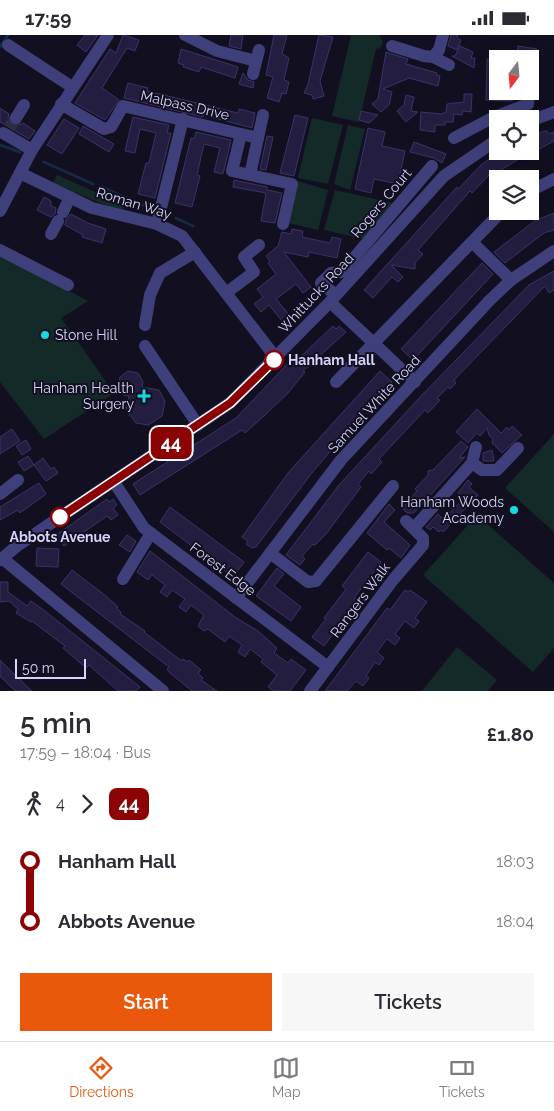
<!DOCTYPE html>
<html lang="en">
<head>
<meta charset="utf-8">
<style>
	:root { --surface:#fff; --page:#f7f7f7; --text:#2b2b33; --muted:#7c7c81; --line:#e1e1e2; --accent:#ea580c }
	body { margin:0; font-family:Raleway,sans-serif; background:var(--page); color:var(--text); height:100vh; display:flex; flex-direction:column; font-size:19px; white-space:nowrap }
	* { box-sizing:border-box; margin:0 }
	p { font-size:16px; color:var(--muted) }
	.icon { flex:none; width:28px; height:28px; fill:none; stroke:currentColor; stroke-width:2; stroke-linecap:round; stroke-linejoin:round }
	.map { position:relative; height:656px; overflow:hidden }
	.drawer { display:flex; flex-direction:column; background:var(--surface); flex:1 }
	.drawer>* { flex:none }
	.badge { padding:0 10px; border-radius:8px; font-size:18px; line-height:32px }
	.needle { width:32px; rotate:196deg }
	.fabs { position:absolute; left:489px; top:15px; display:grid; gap:10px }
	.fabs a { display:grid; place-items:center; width:50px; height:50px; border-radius:0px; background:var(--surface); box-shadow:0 5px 20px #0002; font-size:25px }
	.scale { position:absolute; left:15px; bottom:12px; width:71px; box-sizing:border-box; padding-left:5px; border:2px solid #d6d4fa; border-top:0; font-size:14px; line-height:18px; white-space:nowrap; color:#d6d4fa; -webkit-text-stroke:4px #121020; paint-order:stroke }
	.map>.badge { position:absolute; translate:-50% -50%; box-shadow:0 0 0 2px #fff }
	.legs { display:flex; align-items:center; gap:8px; height:55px; padding:0 20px; font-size:16px }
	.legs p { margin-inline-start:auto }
	.head { display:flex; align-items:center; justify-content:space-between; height:85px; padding:0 20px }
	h1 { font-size:28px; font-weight:600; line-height:38px }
	.primary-button { display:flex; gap:10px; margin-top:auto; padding:10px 20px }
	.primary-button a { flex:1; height:58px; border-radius:0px; background:var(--accent); color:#fff; font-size:20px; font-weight:600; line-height:58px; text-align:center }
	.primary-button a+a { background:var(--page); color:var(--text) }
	ul { padding:0 20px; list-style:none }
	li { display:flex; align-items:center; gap:18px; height:60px; font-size:19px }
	li i { display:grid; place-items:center; width:8px; height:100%; margin:0 6px; background:currentColor }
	li i::after { content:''; width:12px; height:12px; margin:-6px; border:4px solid; border-radius:50%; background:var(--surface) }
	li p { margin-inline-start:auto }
	li:first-child i { background:linear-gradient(#0000 50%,currentColor 0) }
	li:last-child i { background:linear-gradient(currentColor 50%,#0000 0) }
	.status { display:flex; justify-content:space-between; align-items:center; height:35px; padding:0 25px; background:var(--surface); direction:ltr }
	.status svg { height:14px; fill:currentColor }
	.dock { display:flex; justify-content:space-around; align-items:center; height:70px; border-top:1px solid var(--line); background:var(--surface); font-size:14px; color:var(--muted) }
	.dock a { display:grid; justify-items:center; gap:2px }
	.dock .active { color:var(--accent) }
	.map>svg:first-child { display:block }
	.green { fill:#132a28 }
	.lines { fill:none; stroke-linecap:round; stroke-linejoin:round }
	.stream { stroke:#142945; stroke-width:3 }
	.building { fill:#231e3f; stroke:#3b3269 }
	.minor-tunnel { stroke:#2f2d41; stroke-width:12; stroke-dasharray:12 6; stroke-linecap:butt }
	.minor { stroke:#3f407b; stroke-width:12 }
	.line-1-casing { stroke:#fff; stroke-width:11 }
	.line-1 { stroke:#8b0304; stroke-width:8 }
	.poi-dot { fill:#18d7e2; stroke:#121020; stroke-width:2 }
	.stop-1-dot { fill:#fff; stroke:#8b0304; stroke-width:2.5 }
	.labels { text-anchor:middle; stroke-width:4; stroke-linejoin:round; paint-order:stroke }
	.street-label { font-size:14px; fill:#d6d4fa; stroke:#121020 }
	.poi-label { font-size:14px; fill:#d6d4fa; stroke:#121020; text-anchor:end }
	.stop-label { font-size:14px; font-weight:bold; fill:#d6d4fa; stroke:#121020; text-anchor:start }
</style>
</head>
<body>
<div class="status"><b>17:59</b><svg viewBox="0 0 49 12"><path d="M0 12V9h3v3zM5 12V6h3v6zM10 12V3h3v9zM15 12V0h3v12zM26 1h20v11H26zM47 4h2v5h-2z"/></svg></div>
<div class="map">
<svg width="554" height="656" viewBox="0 0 554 656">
	<rect width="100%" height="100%" fill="#121020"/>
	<g class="green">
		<path d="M351 0H379L383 7 380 13 376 14 359 87 332 81Z"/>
		<path d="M312 83 343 90 328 149 298 143Z"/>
		<path d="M348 90 365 94 350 155 334 149Z"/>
		<path d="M57 140 125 170 122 177 53 148Z"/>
		<path d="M298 146 328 155 318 195 288 188Z"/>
		<path d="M335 155 393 168 363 204 324 195Z"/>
		<path d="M0 220 88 266 61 283 114 358 44 404 0 347Z"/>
		<path d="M554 399V497L505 453Z"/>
		<path d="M477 480 554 548V613L533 637 423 540Z"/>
		<path d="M457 612 497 645 488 656H422Z"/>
	</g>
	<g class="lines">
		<g class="stream">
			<path d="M0 12 8 0"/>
			<path d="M0 110 20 117"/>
			<path d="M44 127 93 149"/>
			<path d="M102 152 158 177"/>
			<path d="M176 183 193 191"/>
		</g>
	</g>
	<g class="building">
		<path d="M85 0H98L86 17 77 10Z"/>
		<path d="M123 0 139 5 135 16 127 13 102 53 119 65 105 85 75 68 110 14 116 18Z"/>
		<path d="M231 0H243L241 14 229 11Z"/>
		<path d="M274 0H287L282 19 289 23 284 45 289 47 286 59 282 58 279 67 267 63 273 42 266 40Z"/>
		<path d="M319 0 333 2 320 46 324 61 313 64 312 60 304 58 308 49Z"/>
		<path d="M451 0H458L457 3 461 5 457 15 448 11Z"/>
		<path d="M460 11 473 17 471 23H475L474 33 452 21H455Z"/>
		<path d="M518 11 537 14V24H517Z"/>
		<path d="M181 14 238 32 235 43 201 32 199 37 183 32 184 30 178 28Z"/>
		<path d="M386 17 408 24 406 29 437 38 436 40 440 41 438 51 409 43 383 54 392 57 389 70 381 77 372 69 378 64Z"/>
		<path d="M487 24 498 26V56H521L520 63 511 66 486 65Z"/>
		<path d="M243 38 248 45 254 47 253 53 239 49Z"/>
		<path d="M128 48 148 53 147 56 238 78 239 74 255 78 252 93 204 80 203 82 124 63Z"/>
		<path d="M464 59H472L471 77 463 76 462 80 454 79 453 87H445V90H435V97L420 95 421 77 442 79 446 77 447 69 464 67Z"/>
		<path d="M406 60 414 62 411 76 418 77 406 87 397 76 404 70Z"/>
		<path d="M0 73 9 79 8 83 11 90 16 91 23 88 35 96 29 104 0 87Z"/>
		<path d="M361 76 378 80 369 88 359 85Z"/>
		<path d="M295 80 308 83 294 141 280 138Z"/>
		<path d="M133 82 169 90 167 98H171L155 163 138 159 146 128H149L156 98 140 94 135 118 125 116Z"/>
		<path d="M64 84 79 93 62 119 47 110Z"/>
		<path d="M83 91 114 109 109 117 79 99Z"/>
		<path d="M368 93 385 97 382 111 405 116 398 149 374 144 371 158 355 154Z"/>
		<path d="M544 96H547L549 99 554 97V106L534 117 533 115 490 142 489 140 472 158 470 156 418 215 423 219 415 228V234L391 230 403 242 398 247 392 242 373 263 364 255 457 152 458 154 482 129 494 121 498 120 500 122 508 116H530V102Z"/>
		<path d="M196 97 231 105 223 139 214 137 220 113 204 109 197 140 200 141 192 172 175 168 191 103 194 104Z"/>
		<path d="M267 101 273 102 266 135 260 134Z"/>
		<path d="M414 107 446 119 442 128 434 123 410 117Z"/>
		<path d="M234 145 267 152V155L282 158 275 188 261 186 266 158 233 152Z"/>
		<path d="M44 162 51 166V171L56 173 55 179 51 182 37 175Z"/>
		<path d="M554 178V195L544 198 505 228 494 217 536 185Z"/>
		<path d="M71 179 88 188 106 194 102 208 82 202 83 200 65 190 66 184Z"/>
		<path d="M292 194 303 196 302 202 330 208 332 202 341 204 337 223 309 217 308 222 284 217 311 252 303 258 296 249 276 264 290 281 283 287 269 270 261 277 254 269 263 262 257 254 276 239 268 228 270 226 266 221 278 211 282 197 291 199Z"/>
		<path d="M482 228 493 239 413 325 401 314Z"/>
		<path d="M554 236V255L549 258 545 251 454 345 456 348 450 354 448 352 437 363 440 365 428 378 425 375 379 424 382 427 371 439 369 436 358 449 361 452 326 499 315 510 313 509 302 521 305 524 300 530 286 520 339 450 422 360 529 250Z"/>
		<path d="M333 291 336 294 339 291 346 297 303 336 305 337 288 358 265 380 245 398 242 395 140 460 133 449 236 383 292 324 295 327Z"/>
		<path d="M128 336 138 338 143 347 142 352 159 355 165 366 162 381 148 390 136 388 126 375 129 361 123 360 118 352 120 342Z"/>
		<path d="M380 336 392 347 341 399 343 401 311 439 256 512 252 513 246 509 248 506 242 502 288 438Z"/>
		<path d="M477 374 501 398 507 392 509 395 512 391 522 400 502 418 492 408 493 404 489 400 487 393 480 401 477 398 468 408 456 397Z"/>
		<path d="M12 394 20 406 0 419V402Z"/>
		<path d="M26 405 31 414 22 420 16 411Z"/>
		<path d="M461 406 468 412 459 423 465 422 414 478H407L402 473 417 456 415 454 428 440V436L433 435Z"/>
		<path d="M492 415 494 426H483V418Z"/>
		<path d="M28 421 34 430 24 436 18 427Z"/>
		<path d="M43 423 51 434 54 432 58 438 46 446 34 430Z"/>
		<path d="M468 445 472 449 469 452 478 460 443 497 441 495 439 497 433 492 430 495 426 492 438 479 442 483 444 481 446 482 463 464 458 458Z"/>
		<path d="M39 448 46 459 20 478 18 475 0 485V472Z"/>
		<path d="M107 464 109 467 113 464 117 470 113 473 118 480 111 485 107 481 64 511 56 500Z"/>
		<path d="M389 469 395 475 384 487 410 510 401 523 389 513 387 515 367 498Z"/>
		<path d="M170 472 244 527 233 542 160 487Z"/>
		<path d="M127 500 136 506 130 517 119 510Z"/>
		<path d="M37 513 59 514 58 532 36 531Z"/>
		<path d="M150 516 235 582 258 596 277 613 274 618 288 628 291 624 306 635 290 656H274L268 652 277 640 261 627 263 624 250 614 245 622 238 617 242 610 229 601 225 607 208 594 204 596 198 591 204 580 191 570 186 577 179 572 185 564 172 555 167 562 160 557 165 550 152 540 148 545 137 537Z"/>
		<path d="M368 517 381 527 354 563 358 565 324 611 312 602 326 584 324 583 346 554 342 551Z"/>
		<path d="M277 533 284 539 274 551 301 572 291 586 256 561Z"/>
		<path d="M72 535 106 561 118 572 116 573 121 577 120 579 145 596 144 597 179 624 182 626 183 624 188 627 189 625 201 635 198 638 203 643 201 645 217 656H192L170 638 167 634 169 632 61 549Z"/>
		<path d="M0 547H8V557L27 571 31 566 45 576 140 652 136 656H118L89 630 86 633 63 613 65 611 32 586 31 587 16 578 18 574 9 566 0 567Z"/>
		<path d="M405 555 408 557 410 555 427 567 415 583 419 586 414 593 405 586 395 599 400 603 395 610 387 604 377 617 384 623 379 630 375 627 366 641 369 643 363 651 356 646 347 656H325L387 573 390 575Z"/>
		<path d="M0 625 15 640 32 656H16L11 652 0 641Z"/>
	</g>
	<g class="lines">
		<path class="minor-tunnel" d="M9 93 16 83"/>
		<g class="minor">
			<path d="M185 0 217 16 256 26"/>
			<path d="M8 10 72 52"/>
			<path d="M392 11 424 21 433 22 439 15 443 0"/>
			<path d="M433 22 449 30"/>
			<path d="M253 39 259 15"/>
			<path d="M61 69 104 94 111 92 123 71 241 99 232 136 292 149 283 189"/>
			<path d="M16 83 24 70"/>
			<path d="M530 86 554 77"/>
			<path d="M3 98 32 115"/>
			<path d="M241 99 258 103 250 140"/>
			<path d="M258 103 263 80"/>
			<path d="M454 103 494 82 528 69 530 44"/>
			<path d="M20 138 92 173 157 189 182 201 276 323"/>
			<path d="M530 156 554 144"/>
			<path d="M0 176 32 115 108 0"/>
			<path d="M63 177 70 162"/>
			<path d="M157 189 183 84"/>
			<path d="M51 199 58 186"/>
			<path d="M472 207 511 245"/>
			<path d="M0 215 68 250"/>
			<path d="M226 258 254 237 244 222 259 210"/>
			<path d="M336 260 321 248 331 238 342 237 432 131"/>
			<path d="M330 267 415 347"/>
			<path d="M145 290 150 260 160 238 195 217"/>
			<path d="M145 311 198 390"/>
			<path d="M336 347 502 176"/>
			<path d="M472 428 482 435H497L518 413"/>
			<path d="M114 447 144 493 328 632"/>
			<path d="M0 459 18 445"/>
			<path d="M414 493 472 428 476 412"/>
			<path d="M270 518 308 547 316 546 393 451"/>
			<path d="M2 523 163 656"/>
			<path d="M0 525 17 511 230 368 330 267 444 141 498 104"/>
			<path d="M123 544 151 498"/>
			<path d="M236 563 341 425 490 265 511 245 554 216"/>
			<path d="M310 656 393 545 423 510V503L406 486"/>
		</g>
	</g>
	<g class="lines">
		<g class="line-1-casing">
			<path id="line-1" d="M60 482 230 368 274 325"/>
		</g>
		<use href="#line-1" class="line-1"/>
	</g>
	<g class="poi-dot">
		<circle cx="45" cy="300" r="5"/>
		<path d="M141.5 353.5h5v5h5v5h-5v5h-5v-5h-5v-5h5z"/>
		<circle cx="514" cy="475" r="5"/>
	</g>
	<g class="stop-1-dot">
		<circle cx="274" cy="325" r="9"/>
		<circle cx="60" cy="482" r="9"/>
	</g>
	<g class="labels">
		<g class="street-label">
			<text transform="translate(185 70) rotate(13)" y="5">Malpass Drive</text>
			<text transform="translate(134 168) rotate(17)" y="5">Roman Way</text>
			<text transform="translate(381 168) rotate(-50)" y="5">Rogers Court</text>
			<text transform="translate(316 258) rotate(-47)" y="5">Whittucks Road</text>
			<text transform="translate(374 369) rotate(-47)" y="5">Samuel White Road</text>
			<text transform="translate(223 534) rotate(37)" y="5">Forest Edge</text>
			<text transform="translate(360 565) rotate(-53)" y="5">Rangers Walk</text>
		</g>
		<g class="poi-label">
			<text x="55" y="305" text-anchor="start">Stone Hill</text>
			<text x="134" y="358">Hanham Health<tspan x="134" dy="16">Surgery</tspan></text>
			<text x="504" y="472">Hanham Woods<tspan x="504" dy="16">Academy</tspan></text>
		</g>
		<g class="stop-label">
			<text x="288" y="330">Hanham Hall</text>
			<text x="60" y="507" text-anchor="middle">Abbots Avenue</text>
		</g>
	</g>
</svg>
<div class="fabs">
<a><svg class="needle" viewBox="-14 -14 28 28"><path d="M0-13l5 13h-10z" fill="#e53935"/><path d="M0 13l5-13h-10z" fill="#7c7c81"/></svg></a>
<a><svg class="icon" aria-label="locate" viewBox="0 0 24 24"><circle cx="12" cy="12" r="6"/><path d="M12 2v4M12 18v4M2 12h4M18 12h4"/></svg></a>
<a><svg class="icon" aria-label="layers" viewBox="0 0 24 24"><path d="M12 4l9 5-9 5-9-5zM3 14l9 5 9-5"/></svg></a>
</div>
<div class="scale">50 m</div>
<b class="badge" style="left:171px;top:408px;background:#8b0304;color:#fff">44</b>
</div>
<section class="drawer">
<div class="head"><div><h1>5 min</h1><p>17:59 – 18:04 · Bus</p></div><b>£1.80</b></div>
<div class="legs"><svg class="icon" aria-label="walk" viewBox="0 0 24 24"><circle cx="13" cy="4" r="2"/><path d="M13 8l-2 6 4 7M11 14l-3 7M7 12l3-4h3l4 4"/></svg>4<svg class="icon" aria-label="forward" viewBox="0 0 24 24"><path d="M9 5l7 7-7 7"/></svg><b class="badge" style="background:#8b0304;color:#fff">44</b></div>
<ul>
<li><i style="color:#8b0304"></i><b>Hanham Hall</b><p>18:03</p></li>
<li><i style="color:#8b0304"></i><b>Abbots Avenue</b><p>18:04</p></li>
</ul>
<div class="primary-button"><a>Start</a><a>Tickets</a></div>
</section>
<nav class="dock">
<a class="active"><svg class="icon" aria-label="directions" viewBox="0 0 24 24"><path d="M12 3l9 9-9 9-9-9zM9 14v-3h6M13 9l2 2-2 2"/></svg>Directions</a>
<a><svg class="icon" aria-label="map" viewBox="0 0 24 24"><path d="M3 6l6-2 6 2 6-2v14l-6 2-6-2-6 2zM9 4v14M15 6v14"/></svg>Map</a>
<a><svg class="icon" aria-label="tickets" viewBox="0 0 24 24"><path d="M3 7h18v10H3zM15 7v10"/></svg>Tickets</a>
</nav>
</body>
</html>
